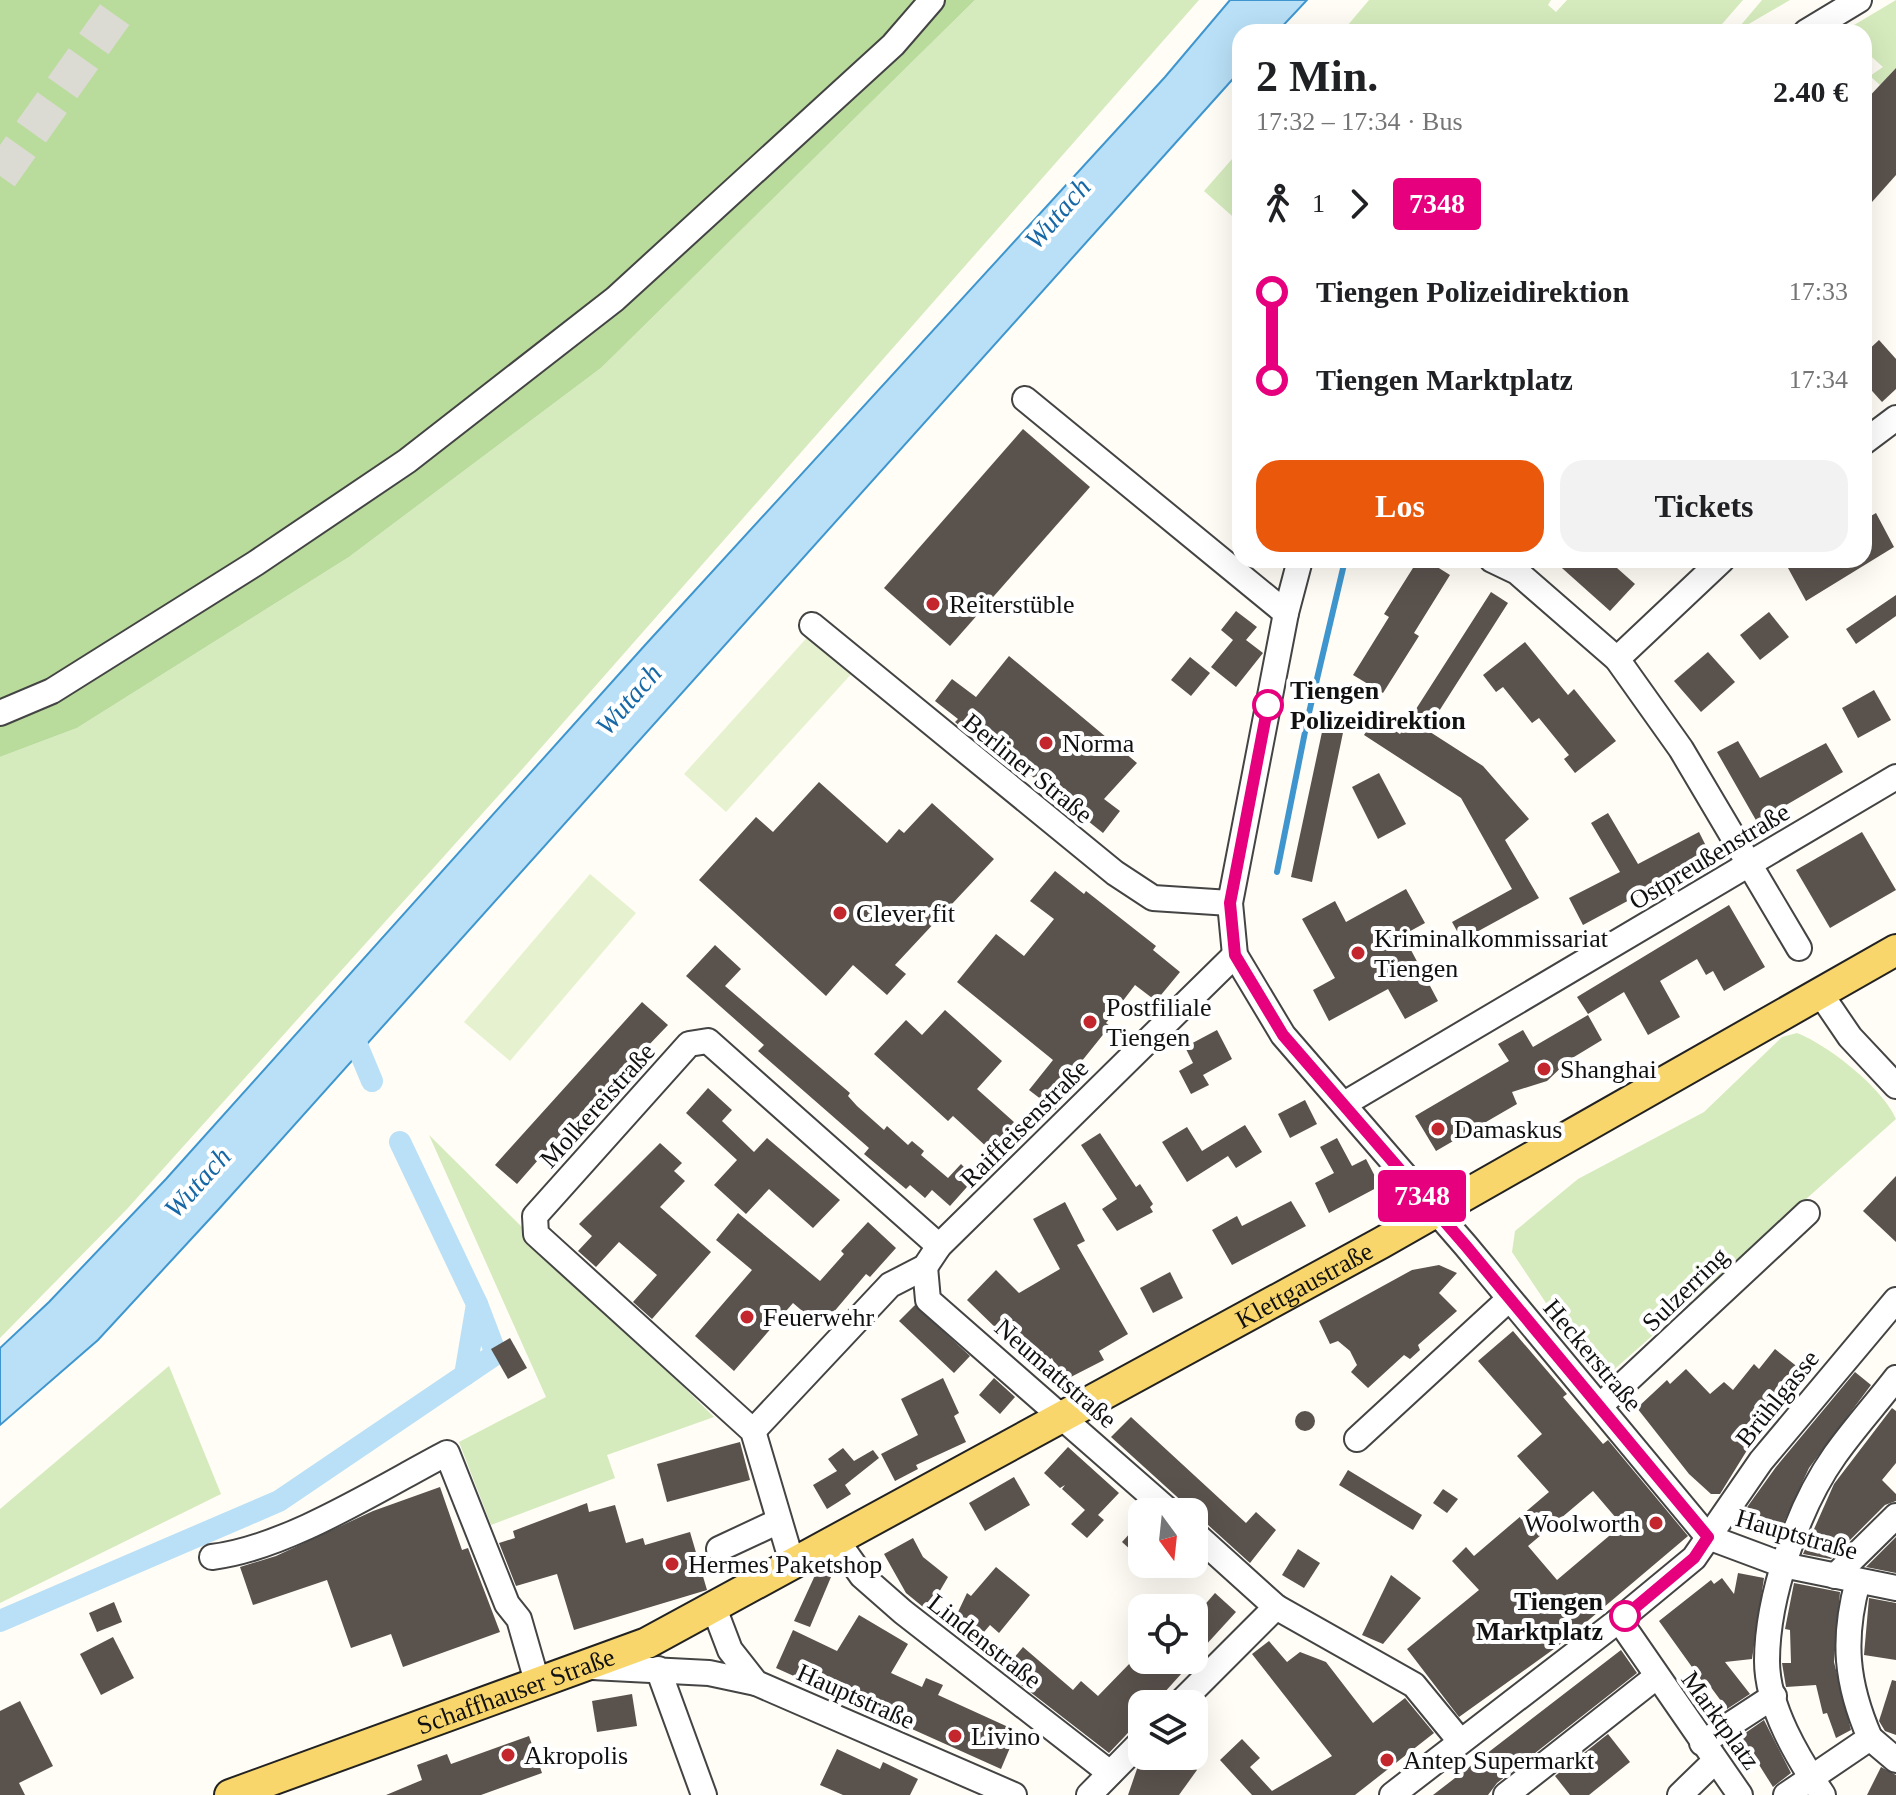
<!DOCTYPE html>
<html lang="de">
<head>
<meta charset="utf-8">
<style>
	:root { --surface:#fff; --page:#f2f2f2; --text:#202124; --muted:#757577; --accent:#ea580c }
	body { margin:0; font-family:"Times New Roman",serif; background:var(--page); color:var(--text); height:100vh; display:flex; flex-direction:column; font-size:30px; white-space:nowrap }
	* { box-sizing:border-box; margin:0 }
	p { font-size:26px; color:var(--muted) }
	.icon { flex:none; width:44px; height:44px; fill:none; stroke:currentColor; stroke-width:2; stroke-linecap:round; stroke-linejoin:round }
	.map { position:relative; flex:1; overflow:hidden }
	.drawer { position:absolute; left:1232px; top:24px; width:640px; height:544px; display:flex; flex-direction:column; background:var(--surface); border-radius:24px; box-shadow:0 8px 32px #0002 }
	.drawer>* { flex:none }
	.badge { padding:0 16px; border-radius:6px; font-size:28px; line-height:52px }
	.needle { width:52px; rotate:165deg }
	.fabs { position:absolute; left:1128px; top:1498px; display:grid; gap:16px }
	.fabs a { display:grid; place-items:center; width:80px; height:80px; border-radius:16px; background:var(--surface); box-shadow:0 8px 32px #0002; font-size:40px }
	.map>.badge { position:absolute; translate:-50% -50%; box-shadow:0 0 0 4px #fff }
	.legs { display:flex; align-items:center; gap:12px; height:88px; padding:0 24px; font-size:26px }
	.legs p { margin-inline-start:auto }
	.headline { display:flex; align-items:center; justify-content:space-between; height:136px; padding:0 24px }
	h1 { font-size:44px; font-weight:800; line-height:60px }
	.button { display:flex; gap:16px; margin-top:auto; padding:16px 24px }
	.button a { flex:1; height:92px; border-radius:24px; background:var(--accent); color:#fff; font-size:32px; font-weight:800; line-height:92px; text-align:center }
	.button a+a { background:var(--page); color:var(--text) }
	ul { padding:0 24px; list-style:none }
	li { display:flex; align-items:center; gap:28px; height:88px; font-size:30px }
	li i { display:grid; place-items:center; width:12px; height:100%; margin:0 10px; background:currentColor }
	li i::after { content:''; width:20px; height:20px; margin:-10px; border:6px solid; border-radius:50%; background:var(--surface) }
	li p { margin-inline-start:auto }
	li:first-child i { background:linear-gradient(#0000 50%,currentColor 0) }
	li:last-child i { background:linear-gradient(currentColor 50%,#0000 0) }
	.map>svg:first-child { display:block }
	.green { fill:#d5ebbd }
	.forest { fill:#b9dc9c }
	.pitch { fill:#e6f2cf }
	.water { fill:#b9e0f7; stroke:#3f96cf; stroke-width:2 }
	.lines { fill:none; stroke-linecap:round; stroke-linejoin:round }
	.stream { stroke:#3f96cf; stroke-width:6 }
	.canal { stroke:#b9e0f7; stroke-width:22 }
	.building { fill:#5a524d; fill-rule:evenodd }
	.highway-tunnel { stroke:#dbdad3; stroke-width:36; stroke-dasharray:36 18; stroke-linecap:butt }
	.minor-casing { stroke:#444; stroke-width:28 }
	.major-casing { stroke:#222; stroke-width:34 }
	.minor { stroke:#fff; stroke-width:24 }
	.major { stroke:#f9d66b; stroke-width:30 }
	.line-1-casing { stroke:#fff; stroke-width:18 }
	.line-1 { stroke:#e6007e; stroke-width:12 }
	.poi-dot { fill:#c4262e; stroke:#fff; stroke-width:3 }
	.stop-1-dot { fill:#fff; stroke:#e6007e; stroke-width:4 }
	.labels { text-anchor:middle; stroke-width:8; stroke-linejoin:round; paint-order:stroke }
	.poi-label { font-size:26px; fill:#111; stroke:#fff; text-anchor:start }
	.stop-label { font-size:26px; font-weight:bold; fill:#111; stroke:#fff; text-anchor:start }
	.street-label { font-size:26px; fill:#111; stroke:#fff }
	.water-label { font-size:28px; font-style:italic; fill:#1768a6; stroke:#fff }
</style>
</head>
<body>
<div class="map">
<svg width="1896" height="1795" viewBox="0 0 1896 1795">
	<rect width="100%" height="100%" fill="#fffdf5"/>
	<g class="green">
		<path d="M975 0H1199L525 766 127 1209 0 1338V757L77 728 349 557 601 368Z"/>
		<path d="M1369 0H1551L1548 5 1556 12 1567 0H1743L1715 32H1342Z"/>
		<path d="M1762 0H1790L1735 32Z"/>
		<path d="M1896 0V68L1880 85 1870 76 1883 67 1864 50V32L1844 31Z"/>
		<path d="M1240 150V223L1204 191Z"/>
		<path d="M1797 1033C1828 1045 1883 1088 1896 1119L1608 1375 1560 1324 1512 1252 1515 1231 1578 1179 1704 1112 1782 1037Z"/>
		<path d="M429 1135 714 1417 607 1455 615 1478 491 1525 459 1442 546 1397Z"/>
		<path d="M169 1366 221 1494 0 1603V1509Z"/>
	</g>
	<path class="forest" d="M0 0H975L601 368 349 557 77 728 0 757Z"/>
	<g class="pitch">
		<path d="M811 633 854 671 726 812 684 774Z"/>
		<path d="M590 874 636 913 510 1061 464 1022Z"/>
	</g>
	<path class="water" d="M1230 0H1307L1277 32H1240V71L218 1210 98 1340 0 1425V1348L49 1302 166 1179 646 644 1165 77Z"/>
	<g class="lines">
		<path class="stream" d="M1277 872 1308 717 1345 560"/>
		<g class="canal">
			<path d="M349 1026 372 1081"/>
			<path d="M465 1375 496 1354 477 1304"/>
			<path d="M0 1621 279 1501 465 1375 477 1304 400 1142"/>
		</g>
	</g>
	<g class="building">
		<path d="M1896 68V175L1864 211V102Z"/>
		<path d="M1879 340 1896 359V389L1882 402 1864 382V354Z"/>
		<path d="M1023 429 1090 487 950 646 884 588Z"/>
		<path d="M1876 513 1894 547 1806 601 1788 568 1802 560H1864V520Z"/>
		<path d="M1418 560H1426L1450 575 1414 633 1419 636 1383 693 1353 675 1389 617 1384 614Z"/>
		<path d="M1553 560H1608L1635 584 1610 611Z"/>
		<path d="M1491 592 1508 603 1427 730 1483 766 1529 819 1505 840 1539 898 1462 940 1452 922 1512 889 1461 798 1364 735 1375 718 1400 734Z"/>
		<path d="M1896 595V616L1856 644 1846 629Z"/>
		<path d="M1236 611 1257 627 1246 640 1263 653 1236 687 1211 667 1233 640 1221 630Z"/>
		<path d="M1769 612 1789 637 1760 660 1740 635Z"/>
		<path d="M1525 642 1568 695 1574 689 1616 741 1575 773 1564 759 1569 755 1539 718 1532 723 1503 687 1496 692 1483 675Z"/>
		<path d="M1708 652 1735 682 1701 712 1674 681Z"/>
		<path d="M1009 656 1137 763 1104 799 1120 811 1103 833 1028 773 1024 779 955 722 958 719 935 701 952 679 976 697Z"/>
		<path d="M1190 657 1210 673 1191 696 1171 680Z"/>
		<path d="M1874 690 1891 720 1858 738 1842 708Z"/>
		<path d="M1345 723 1312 882 1291 877 1322 732 1329 733Z"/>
		<path d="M1738 741 1760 778 1826 743 1843 772 1757 822 1717 752Z"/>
		<path d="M1379 773 1406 824 1378 839 1352 787Z"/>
		<path d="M819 782 887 843 899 829 904 833 932 803 994 859 895 965 906 974 887 995 853 965 826 996 699 880 756 817 773 832Z"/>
		<path d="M1608 813 1638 864 1699 832 1711 856 1583 925 1569 898 1620 872 1591 823Z"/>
		<path d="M1862 832 1896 890 1830 928 1796 870Z"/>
		<path d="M1055 871 1084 894 1086 891 1156 946 1153 950 1180 972 1156 1001 1135 985 1106 1023 1110 1026 1061 1087 1068 1092 1055 1110 1029 1090 1053 1060 957 982 996 934 1024 956 1054 919 1030 901Z"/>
		<path d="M1406 889 1425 923 1403 935 1438 1001 1405 1019 1388 989 1329 1021 1313 990 1335 978 1302 919 1335 901 1346 922Z"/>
		<path d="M1729 905 1765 967 1724 991 1713 971 1706 975 1697 959 1660 981 1680 1017 1648 1035 1624 992 1588 1014 1577 997Z"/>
		<path d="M715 945 741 969 725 986 850 1093 848 1096 857 1106 884 1130 887 1126 908 1145 912 1141 924 1151 921 1155 948 1178 961 1164 975 1178 950 1206 932 1190 925 1198 910 1185 906 1189 864 1154 869 1148 758 1051 764 1045 686 976Z"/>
		<path d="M642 1002 668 1025 577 1120 575 1118 517 1184 495 1165Z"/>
		<path d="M945 1010 1002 1061 977 1089 1014 1122 989 1149 953 1116 948 1121 874 1054 906 1020 922 1035Z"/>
		<path d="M1588 1015 1602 1040 1569 1060 1547 1081 1512 1092 1517 1104 1436 1151 1415 1116 1509 1061 1498 1044 1523 1030 1533 1047Z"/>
		<path d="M1217 1030 1232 1059 1203 1075 1209 1085 1191 1094 1179 1071 1193 1063 1185 1047Z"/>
		<path d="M708 1088 732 1110 722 1121 754 1152 767 1138 840 1200 813 1228 769 1189 746 1214 714 1185 737 1160 686 1113Z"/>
		<path d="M1305 1100 1317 1124 1290 1138 1278 1114Z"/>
		<path d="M1245 1125 1262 1152 1236 1168 1228 1156 1187 1182 1162 1142 1187 1127 1202 1151Z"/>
		<path d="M1100 1133 1136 1187 1140 1184 1153 1204 1150 1207 1153 1212 1117 1231 1102 1209 1117 1199 1081 1145Z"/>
		<path d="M1337 1138 1352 1166 1366 1159 1380 1186 1329 1213 1315 1183 1334 1173 1320 1147Z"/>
		<path d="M660 1143 682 1163 674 1171 685 1181 660 1207 711 1252 652 1319 633 1302 657 1275 619 1242 596 1267 578 1251 592 1236 579 1224Z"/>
		<path d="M1896 1176V1242L1863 1211Z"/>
		<path d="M1291 1201 1306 1226 1232 1265 1212 1230 1237 1216 1242 1226Z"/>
		<path d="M1065 1202 1085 1241 1077 1245 1128 1334 1099 1351 1104 1360 1063 1381 1052 1358 1036 1367 967 1300 996 1270 1019 1293 1060 1269 1033 1219Z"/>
		<path d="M738 1213 820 1281 844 1254 841 1251 868 1222 896 1248 870 1277 866 1274 821 1327 793 1303 734 1371 695 1336 752 1270 716 1240Z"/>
		<path d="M1439 1265 1457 1273 1439 1293 1457 1311 1418 1345 1420 1350 1410 1359 1404 1355 1368 1388 1351 1372 1357 1365 1350 1351 1338 1341 1330 1344 1319 1321 1412 1270Z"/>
		<path d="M1170 1272 1183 1298 1153 1313 1140 1288Z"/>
		<path d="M915 1305 970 1356 954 1373 899 1321Z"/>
		<path d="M1513 1331 1567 1394 1563 1397 1603 1444 1608 1440 1688 1536 1558 1646 1459 1717 1407 1649 1479 1590 1452 1561 1466 1547 1474 1556 1549 1492 1517 1456 1542 1434 1478 1361ZM1593 1491 1622 1525 1557 1580 1528 1546Z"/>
		<path d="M510 1338 527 1368 508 1379 491 1349Z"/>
		<path d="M1775 1349 1804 1372 1762 1426 1720 1494H1711L1689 1474 1637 1408 1667 1380 1670 1384 1686 1369 1710 1394 1724 1382 1733 1390 1754 1364 1759 1369Z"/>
		<path d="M1855 1372 1871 1385 1809 1468 1777 1537 1740 1517 1776 1467Z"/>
		<path d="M943 1378 959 1413 954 1416 966 1442 916 1465 918 1469 895 1481 881 1454 918 1435 901 1399Z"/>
		<path d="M994 1378 1015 1397 1000 1414 979 1395Z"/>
		<path d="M1892 1408 1896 1411V1463L1882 1480 1896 1494V1501L1885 1505 1831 1559 1803 1554 1834 1484Z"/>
		<circle cx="1305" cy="1421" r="10"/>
		<path d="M1131 1417 1246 1523 1256 1512 1276 1530 1250 1563 1111 1437Z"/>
		<path d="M740 1442 750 1480 667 1502 657 1464Z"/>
		<path d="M1068 1447 1119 1493 1098 1515 1104 1520 1087 1538 1071 1524 1085 1510 1062 1489 1065 1485 1060 1488 1044 1473Z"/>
		<path d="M843 1448 854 1461 873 1450 879 1458 845 1485 851 1494 827 1509 813 1485 837 1471 828 1459Z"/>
		<path d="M1348 1470 1422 1515 1413 1530 1339 1485Z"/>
		<path d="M1014 1477 1030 1505 985 1531 969 1503Z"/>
		<path d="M440 1487 462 1550 468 1548 500 1632 403 1667 391 1634 351 1648 327 1580 253 1605 240 1567 276 1556 373 1511Z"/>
		<path d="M1443 1489 1458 1499 1447 1513 1433 1503Z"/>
		<path d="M587 1503 589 1512 615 1505 626 1543 643 1538 645 1545 690 1532 707 1590 574 1630 557 1574 516 1586 499 1543 515 1538 513 1531Z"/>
		<path d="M1142 1520V1560L1122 1542Z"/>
		<path d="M1896 1537V1573L1866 1567Z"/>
		<path d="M913 1538 923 1557 948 1577 928 1611 906 1593 884 1554Z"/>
		<path d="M1298 1549 1320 1563 1304 1588 1282 1575Z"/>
		<path d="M996 1567 1030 1595 999 1633 990 1625 972 1646 950 1629 967 1593 971 1596Z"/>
		<path d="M817 1571 831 1577 810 1627 794 1621Z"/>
		<path d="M1738 1573 1764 1578 1752 1659 1725 1662 1750 1694 1727 1709 1710 1686 1707 1688 1659 1621 1711 1580 1714 1584 1722 1578 1734 1594Z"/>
		<path d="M1391 1575 1421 1598 1383 1644 1362 1635Z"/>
		<path d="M1794 1583 1840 1592 1834 1662 1851 1730 1836 1738 1827 1713 1823 1714 1816 1685 1786 1687 1782 1663H1791L1790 1630 1785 1629Z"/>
		<path d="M1215 1593 1236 1612 1194 1658V1617Z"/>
		<path d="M1869 1598 1896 1603V1660L1864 1655Z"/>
		<path d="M114 1602 122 1622 97 1632 89 1613Z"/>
		<path d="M859 1615 908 1644 891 1673 922 1687 926 1678 943 1685 938 1695 1017 1731 1001 1769 776 1668 793 1630 837 1651Z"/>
		<path d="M113 1637 134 1678 101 1695 80 1654Z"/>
		<path d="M1269 1641 1287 1662 1300 1652 1326 1662 1373 1723 1405 1698 1434 1733 1355 1795H1252L1220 1760 1242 1739 1260 1758 1250 1767 1272 1791 1332 1756 1252 1654Z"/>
		<path d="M1023 1647 1073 1690 1081 1681 1098 1696 1133 1660H1168L1182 1673 1154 1704H1142V1718L1109 1753 1003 1671Z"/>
		<path d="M1621 1650 1637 1673 1497 1783 1488 1795H1433Z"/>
		<path d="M1892 1680 1896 1681V1735L1885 1731 1879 1721Z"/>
		<path d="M632 1694 637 1726 597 1732 592 1701Z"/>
		<path d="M20 1701 53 1766 19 1783 25 1795H0V1711Z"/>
		<path d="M1764 1720 1791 1773 1773 1787 1741 1736Z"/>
		<path d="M1608 1734 1630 1762 1589 1795H1570L1555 1776Z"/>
		<path d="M529 1736 542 1773 481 1795H386L422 1780 417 1765 447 1754 451 1764Z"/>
		<path d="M837 1749 880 1769 883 1762 918 1779 910 1795H843L820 1785Z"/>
		<path d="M1148 1756H1178L1197 1770 1179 1795H1128L1138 1766Z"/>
		<path d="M1881 1767 1896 1775V1795H1867Z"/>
	</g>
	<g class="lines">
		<path class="highway-tunnel" d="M0 176 125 0"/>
		<g class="minor-casing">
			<g id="minor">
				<path d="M1806 32 1859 0"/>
				<path d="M1025 399 1286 613"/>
				<path d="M1864 442 1896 418"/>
				<path d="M1300 560 1286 613 1230 903 1235 955 1283 1035 1466 1246 1708 1537"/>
				<path d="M1492 560 1517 572 1617 659 1681 749 1799 948"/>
				<path d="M812 625 1115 873 1153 898 1230 903"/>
				<path d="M1617 659 1722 560"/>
				<path d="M0 713 52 691 256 563 407 461 615 299 893 45 932 0"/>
				<path d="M1820 993 1850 1037 1896 1086"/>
				<path d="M1344 1104 1896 777"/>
				<path d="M925 1267 928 1300 1170 1512"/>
				<path d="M1601 1405 1807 1213"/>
				<path d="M753 1431 890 1285 925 1267 939 1246 1235 955"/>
				<path d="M1357 1439 1509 1299"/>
				<path d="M1194 1533 1276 1607 1414 1685 1460 1741"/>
				<path d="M1708 1537 1783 1565 1896 1588"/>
				<path d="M837 1541 862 1576 903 1612 1110 1773"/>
				<path d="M719 1549 779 1521"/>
				<path d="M212 1557C287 1548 380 1488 447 1453L507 1604 519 1619 538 1685"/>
				<path d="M793 1566 753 1431 536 1234 535 1216 689 1044 708 1041 939 1246"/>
				<path d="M1835 1576 1896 1516"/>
				<path d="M714 1608 730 1650 756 1683 1014 1795"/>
				<path d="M1619 1620 1740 1795"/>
				<path d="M592 1667 709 1673 756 1683"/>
				<path d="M658 1669 704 1795"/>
				<path d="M1179 1704 1276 1607"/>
				<path d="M1870 1738 1896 1760"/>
				<path d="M1702 1743 1774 1696"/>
				<path d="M1089 1795 1142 1741"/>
				<path d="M1392 1795 1619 1620 1694 1558 1761 1461 1896 1300"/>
				<path d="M1506 1795 1656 1677"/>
				<path d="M1680 1795 1715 1761"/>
				<path d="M1786 1795 1870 1738C1846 1683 1842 1639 1858 1581"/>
				<path d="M1823 1795C1798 1758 1767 1707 1767 1661 1767 1597 1798 1507 1835 1455 1854 1428 1876 1404 1896 1378"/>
			</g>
		</g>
		<g class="major-casing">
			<g id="major">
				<path id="s1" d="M230 1795 647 1643 1381 1243 1896 950"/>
			</g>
		</g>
		<use href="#minor" class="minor"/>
		<use href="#major" class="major"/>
	</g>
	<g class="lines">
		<g class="line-1-casing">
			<path id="line-1" d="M1268 705 1230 903 1235 955 1283 1035 1466 1246 1708 1537 1694 1558 1625 1616"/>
		</g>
		<use href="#line-1" class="line-1"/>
	</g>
	<g class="poi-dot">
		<circle cx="933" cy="604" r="8"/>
		<circle cx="1046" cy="743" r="8"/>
		<circle cx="840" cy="913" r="8"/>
		<circle cx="1358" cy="953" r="8"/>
		<circle cx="1090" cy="1022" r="8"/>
		<circle cx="1544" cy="1069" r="8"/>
		<circle cx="1438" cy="1129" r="8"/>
		<circle cx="747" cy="1317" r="8"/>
		<circle cx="1656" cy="1523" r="8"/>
		<circle cx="672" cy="1564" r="8"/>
		<circle cx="955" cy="1736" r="8"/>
		<circle cx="508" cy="1755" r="8"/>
		<circle cx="1387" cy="1760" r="8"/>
	</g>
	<g class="stop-1-dot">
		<circle cx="1268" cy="705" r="14"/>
		<circle cx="1625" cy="1616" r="14"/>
	</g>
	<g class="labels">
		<g class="poi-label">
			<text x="949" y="613">Reiterstüble</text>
			<text x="1062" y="752">Norma</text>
			<text x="856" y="922">Clever fit</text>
			<text x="1374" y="947">Kriminalkommissariat<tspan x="1374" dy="30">Tiengen</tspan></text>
			<text x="1106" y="1016">Postfiliale<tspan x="1106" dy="30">Tiengen</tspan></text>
			<text x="1560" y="1078">Shanghai</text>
			<text x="1454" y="1138">Damaskus</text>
			<text x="763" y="1326">Feuerwehr</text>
			<text x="1640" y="1532" text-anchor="end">Woolworth</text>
			<text x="688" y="1573">Hermes Paketshop</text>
			<text x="971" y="1745">Livino</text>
			<text x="524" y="1764">Akropolis</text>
			<text x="1403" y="1769">Antep Supermarkt</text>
		</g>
		<g class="stop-label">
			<text x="1290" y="699">Tiengen<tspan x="1290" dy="30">Polizeidirektion</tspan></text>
			<text x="1603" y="1610" text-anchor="end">Tiengen<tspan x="1603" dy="30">Marktplatz</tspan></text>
		</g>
		<g class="street-label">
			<text transform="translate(1028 768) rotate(39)" y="9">Berliner Straße</text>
			<text transform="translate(1709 856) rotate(-31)" y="9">Ostpreußenstraße</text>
			<text transform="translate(597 1105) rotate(-48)" y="9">Molkereistraße</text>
			<text transform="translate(1024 1123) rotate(-45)" y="9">Raiffeisenstraße</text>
			<text dy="9" stroke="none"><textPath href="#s1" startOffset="1192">Klettgaustraße</textPath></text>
			<text transform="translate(1685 1289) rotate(-44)" y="9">Sulzerring</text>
			<text transform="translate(1593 1355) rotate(50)" y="9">Heckerstraße</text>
			<text transform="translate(1056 1373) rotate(41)" y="9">Neumattstraße</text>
			<text transform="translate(1777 1398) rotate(-51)" y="9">Brühlgasse</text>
			<text transform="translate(1797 1534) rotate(16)" y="9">Hauptstraße</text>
			<text transform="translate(985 1641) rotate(38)" y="9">Lindenstraße</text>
			<text dy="9" stroke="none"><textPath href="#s1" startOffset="304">Schaffhauser Straße</textPath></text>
			<text transform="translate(856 1696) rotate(24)" y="9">Hauptstraße</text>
			<text transform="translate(1721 1720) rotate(54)" y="9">Marktplatz</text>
		</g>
		<g class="water-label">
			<text transform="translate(1057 213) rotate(-49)" y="10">Wutach</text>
			<text transform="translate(628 699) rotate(-49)" y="10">Wutach</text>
			<text transform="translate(197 1182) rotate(-48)" y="10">Wutach</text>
		</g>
	</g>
</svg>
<div class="fabs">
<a><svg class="needle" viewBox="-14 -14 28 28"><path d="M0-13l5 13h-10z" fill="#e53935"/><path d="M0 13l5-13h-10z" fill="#757577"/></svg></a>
<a><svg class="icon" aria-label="locate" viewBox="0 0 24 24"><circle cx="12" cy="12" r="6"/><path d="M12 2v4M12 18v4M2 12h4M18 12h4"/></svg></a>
<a><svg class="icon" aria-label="layers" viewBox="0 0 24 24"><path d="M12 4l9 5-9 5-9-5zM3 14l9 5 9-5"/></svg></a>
</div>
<b class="badge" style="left:1422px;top:1196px;background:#e6007e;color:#fff">7348</b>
<section class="drawer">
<div class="headline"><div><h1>2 Min.</h1><p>17:32 – 17:34 · Bus</p></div><b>2.40 €</b></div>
<div class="legs"><svg class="icon" aria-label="walk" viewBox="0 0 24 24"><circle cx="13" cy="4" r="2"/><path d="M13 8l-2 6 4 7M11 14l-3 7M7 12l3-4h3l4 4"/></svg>1<svg class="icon" aria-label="forward" viewBox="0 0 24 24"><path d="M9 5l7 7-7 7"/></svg><b class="badge" style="background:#e6007e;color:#fff">7348</b></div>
<ul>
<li><i style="color:#e6007e"></i><b>Tiengen Polizeidirektion</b><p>17:33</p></li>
<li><i style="color:#e6007e"></i><b>Tiengen Marktplatz</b><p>17:34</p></li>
</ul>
<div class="button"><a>Los</a><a>Tickets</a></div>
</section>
</div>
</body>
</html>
